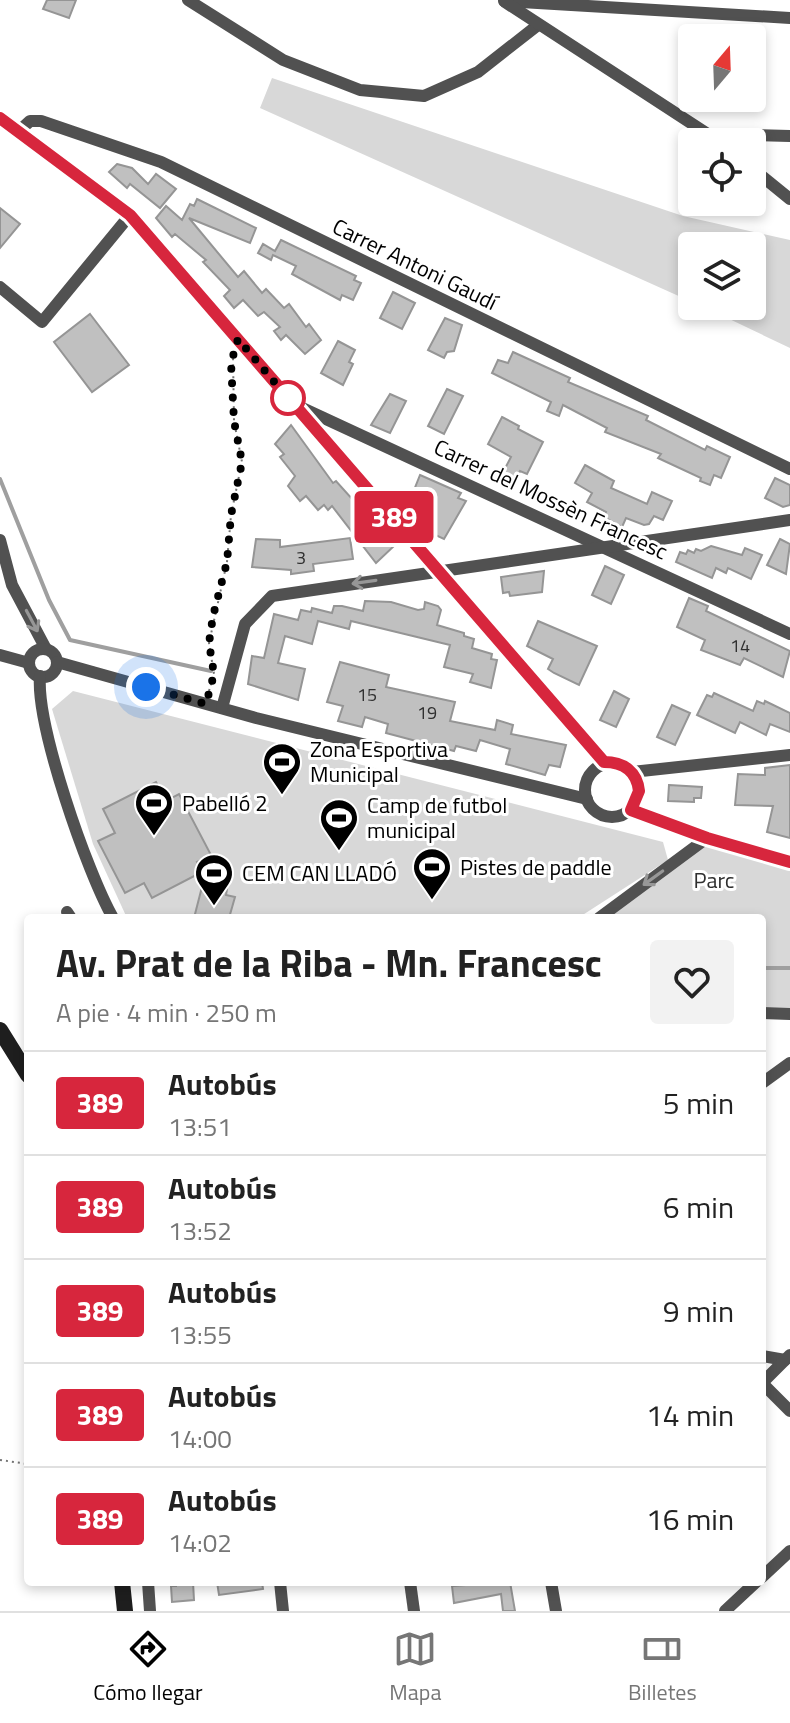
<!DOCTYPE html>
<html lang="es">
<head>
<meta charset="utf-8">
<style>
	:root { --surface:#fff; --page:#f2f2f2; --text:#222; --muted:#767676; --line:#e0e0e0; --accent:#000 }
	body { margin:0; font-family:"Titillium Web",sans-serif; background:var(--page); color:var(--text); height:100vh; display:flex; flex-direction:column; font-size:30px; white-space:nowrap }
	* { box-sizing:border-box; margin:0 }
	p { font-size:26px; color:var(--muted) }
	.icon { flex:none; width:44px; height:44px; fill:none; stroke:currentColor; stroke-width:2; stroke-linecap:round; stroke-linejoin:round }
	.map { position:relative; flex:1; overflow:hidden }
	.side { position:absolute; left:24px; top:914px; width:742px; height:672px; display:flex; flex-direction:column; background:var(--surface); border-radius:8px; box-shadow:0 4px 12px #0003 }
	.side>* { flex:none }
	.badge { padding:0 16px; border-radius:6px; font-size:28px; line-height:52px }
	.needle { width:52px; rotate:19deg }
	.tools { position:absolute; left:678px; top:24px; display:grid; gap:16px }
	.tools a { display:grid; place-items:center; width:88px; height:88px; border-radius:8px; background:var(--surface); box-shadow:0 4px 12px #0003; font-size:40px }
	.you { position:absolute; width:40px; height:40px; margin:-20px; border:6px solid #fff; border-radius:50%; background:#1a73e8; box-shadow:0 0 0 12px #1a73e833 }
	.map>.badge { position:absolute; translate:-50% -50%; box-shadow:0 0 0 4px #fff }
	.round { display:grid; place-items:center; flex:none; width:84px; height:84px; border-radius:8px; background:var(--page) }
	.head { display:flex; align-items:center; justify-content:space-between; height:136px; padding:0 32px }
	h1 { font-size:38px; font-weight:700; line-height:60px }
	ul { padding:0; list-style:none }
	li { display:flex; align-items:center; gap:24px; height:104px; padding:0 32px; border-top:2px solid var(--line) }
	li div { flex:1 }
	li b { display:block; font-size:30px }
	li em { font-style:normal }
	li .badge { min-width:88px; font-weight:700; text-align:center }
	.menu { display:flex; justify-content:space-around; align-items:center; height:112px; border-top:2px solid var(--line); background:var(--surface); font-size:22px; color:var(--muted) }
	.menu a { display:grid; justify-items:center; gap:4px }
	.menu .on { color:var(--accent) }
	.map>svg:first-child { display:block }
	.green { fill:#d8d8d8 }
	.lines { fill:none; stroke-linecap:round; stroke-linejoin:round }
	.stream { stroke:#9f9f9f; stroke-width:4 }
	.building { fill:#c0c0c0; stroke:#959595; stroke-width:2 }
	.path { stroke:#737373; stroke-width:2; stroke-dasharray:2 4; stroke-linecap:butt }
	.street { stroke:#515151; stroke-width:12 }
	.secondary { stroke:#1e1e1e; stroke-width:16 }
	.oneway { stroke:#979797 }
	.line-casing { stroke:#fff; stroke-width:18 }
	.line { stroke:#d7263d; stroke-width:12 }
	.walk { stroke:#000; stroke-width:8; stroke-dasharray:0 14.4 }
	.stop-dot { fill:#fff; stroke:#d7263d; stroke-width:4 }
	.labels { text-anchor:middle; stroke-width:6; stroke-linejoin:round; paint-order:stroke }
	.number-label { font-size:18px; fill:#303030 }
	.street-label { font-size:22px; fill:#000; stroke:#fff }
	.poi-label { font-size:22px; fill:#000; stroke:#fff; text-anchor:start }
	.park-label { font-size:22px; fill:#2f2f2f; stroke:#fff }
</style>
</head>
<body>
<div class="map">
<svg width="790" height="1611" viewBox="0 0 790 1611">
	<rect width="100%" height="100%" fill="#fff"/>
	<g class="green">
		<path d="M272 78 683 216 790 240V348L702 306H752V246H692V302L260 108Z"/>
		<path d="M73 691 663 842 668 860 578 918H127L93 844 52 709Z"/>
		<path d="M707 838 790 862V1014L762 1013V918H599Z"/>
	</g>
	<g class="lines">
		<g class="stream">
			<path d="M0 479 49 600 70 640 211 671"/>
			<path d="M762 968H790"/>
		</g>
	</g>
	<g class="building">
		<path d="M47 0H76L69 18 43 9Z"/>
		<path d="M117 164 132 168 148 184 156 174 176 189 160 208 130 184 127 188 109 172Z"/>
		<path d="M197 199 256 228 250 243 189 218 238 277 244 271 262 293 266 289 284 308 289 304 306 327 309 324 321 340 305 354 286 335 281 340 274 331 280 327 264 312 258 316 243 300 234 308 224 296 230 290 203 262 206 260 175 234 172 237 156 218 166 206 182 220 190 204 194 206Z"/>
		<path d="M0 208 20 224 0 248Z"/>
		<path d="M281 240 356 276 354 280 361 283 353 300 342 295 340 300 292 274 296 266 273 255 271 260 258 253 263 244 275 251Z"/>
		<path d="M393 292 415 303 402 329 380 318Z"/>
		<path d="M90 314 129 365 92 392 54 342Z"/>
		<path d="M445 318 462 325 454 351 447 352 444 358 428 350Z"/>
		<path d="M338 341 355 350 349 362 353 364 343 385 321 373Z"/>
		<path d="M513 352 570 378 568 382 648 416 646 420 705 450 707 446 730 457 721 478 714 475 710 485 700 481 701 478 658 458 661 454 605 432 607 428 563 405 559 416 547 411 551 402 492 373 498 360 508 363Z"/>
		<path d="M447 389 463 396 444 434 428 426Z"/>
		<path d="M390 394 406 401 390 433 371 425Z"/>
		<path d="M502 417 519 426 518 429 543 442 527 474 520 471 514 484 500 478 511 457 488 444Z"/>
		<path d="M291 425 333 483 336 481 362 510 359 513 374 531 378 527 394 546 376 563 332 506 328 510 324 505 318 510 306 496 300 501 288 486 295 476 280 457 284 454 275 444Z"/>
		<path d="M585 465 614 481 611 488 647 504 652 492 672 501 663 520 654 516 649 524 644 525 626 518 622 527 604 517 606 512 587 502 592 493 575 483Z"/>
		<path d="M420 475 461 493 458 498 466 501 444 539 418 527 395 501 406 492 412 495Z"/>
		<path d="M775 478 790 485V505L783 507 765 498Z"/>
		<path d="M350 538 353 559 313 564 314 571 291 574V570L252 567 256 539 280 540V547Z"/>
		<path d="M780 539 790 544 786 574 767 565Z"/>
		<path d="M711 546 742 555 745 548 762 555 751 579 728 568 726 573 716 568 712 578 676 562 680 552 686 554 688 550 694 553 696 549 701 551Z"/>
		<path d="M605 566 624 575 611 604 592 595Z"/>
		<path d="M544 571 542 592 510 596 509 592 503 593 501 577Z"/>
		<path d="M689 598 708 606 706 611 790 651 783 677 744 658 740 665 701 650 705 640 677 627Z"/>
		<path d="M365 601 391 602 418 610 424 609 425 602 438 606 441 610 437 625 464 633V636L474 639 472 648 492 654 491 659 497 660 491 688 470 682 473 674 444 667 450 645 351 621 349 629 318 621 312 644 285 636 278 663 305 669 298 700 248 684 252 656 264 658 274 614 298 620 301 610 311 612 312 608 332 613 334 606H342L363 611Z"/>
		<path d="M538 621 597 646 579 685 554 673 548 669 553 659 527 646Z"/>
		<path d="M340 662 389 675 386 687 455 702 450 721 495 730 497 720 513 725 511 734 566 745 560 767 549 765 545 775 506 764 510 749 480 740 476 751 456 746 454 751 386 733 388 724 365 717 362 727 338 721 343 706 327 702Z"/>
		<path d="M614 691 629 699 616 727 600 720Z"/>
		<path d="M714 693 753 711 757 701 764 704 765 701 790 713V732L770 724 766 735 740 722 735 733 697 715 707 695 712 697Z"/>
		<path d="M672 705 690 713 675 745 657 737Z"/>
		<path d="M790 765V838L767 832 773 806 735 805 738 774 765 775V768Z"/>
		<path d="M156 782 166 801 179 794 211 855 197 862 202 872 152 898 144 883 125 893 98 841 115 833 103 809Z"/>
		<path d="M669 785 702 787 701 798H694V802L668 801Z"/>
		<path d="M203 883 227 889 226 895 235 897 229 918H194Z"/>
		<path d="M176 1582H193L194 1600 172 1602 171 1586H176Z"/>
		<path d="M217 1582H262L263 1589 219 1595Z"/>
		<path d="M465 1582H510L515 1611H503L501 1594 454 1603 452 1586 465 1585Z"/>
	</g>
	<g class="lines">
		<g class="path">
			<path d="M209 691 214 674 209 643 227 562 231 515 242 462 234 421 233 356"/>
			<path d="M0 1460 28 1464"/>
		</g>
		<g class="street">
			<path d="M188 0 283 60 360 90 424 96 478 72 538 25"/>
			<path d="M504 1 790 18"/>
			<path d="M505 2 720 142"/>
			<path d="M0 118 130 215 604 762"/>
			<path d="M19 131 30 121H41L161 162 790 469"/>
			<path d="M710 134 790 136"/>
			<path d="M752 168 790 199"/>
			<path d="M0 287 42 322 130 215"/>
			<path d="M300 407 790 634"/>
			<path d="M0 540 12 585 46 649"/>
			<circle cx="43" cy="663" r="14"/>
			<path d="M0 655 29 663"/>
			<path d="M57 662 256 718 587 799"/>
			<path d="M40 676C36 726 87 872 113 918"/>
			<path d="M222 708 245 624 272 596 790 520"/>
			<circle cx="612" cy="790" r="27"/>
			<path d="M632 772 790 755"/>
			<path d="M631 810 707 838 790 862"/>
			<path d="M67 912 71 918"/>
			<path d="M599 918 707 838"/>
			<path d="M762 1013 790 1014"/>
			<path d="M762 1083 790 1063"/>
			<path d="M762 1356 785 1360"/>
			<path d="M762 1383 790 1355"/>
			<path d="M762 1383 790 1411"/>
			<path d="M762 1577 790 1551"/>
			<path d="M148 1582 150 1611"/>
			<path d="M280 1582 283 1611"/>
			<path d="M410 1582 414 1611"/>
			<path d="M551 1582 556 1611"/>
			<path d="M725 1611 756 1582"/>
		</g>
		<g class="secondary">
			<path d="M0 1030 28 1075"/>
			<path d="M122 1582 125 1611"/>
		</g>
	</g>
	<defs><path id="oneway-shaft" d="M-6 0H5M1.5-3L5.5 0L1.5 3" fill="none" stroke-width="1.6" stroke-linecap="round" stroke-linejoin="round" transform="scale(2)"/></defs>
	<g class="oneway">
		<use href="#oneway-shaft" transform="translate(364 582) rotate(172)"/>
		<use href="#oneway-shaft" transform="translate(32 621) rotate(62)"/>
		<use href="#oneway-shaft" transform="translate(653 878) rotate(144)"/>
	</g>
	<g class="lines">
		<g class="line-casing">
			<path id="line" d="M0 118 130 215 604 762C624 762 637 772 639 791L631 810 707 838 790 862"/>
		</g>
		<use href="#line" class="line"/>
		<path class="walk" d="M146 687 206 704 214 674 209 643 213 616 227 562 231 515 242 462 234 421 231 363 238 339 288 398"/>
	</g>
	<defs>
		<g id="stadium-pin" transform="scale(2)"><path d="M0 17L-7.5 6A9.5 9.5 0 1 1 7.5 6Z" fill="#000" stroke="#fff"/><path d="M0-5a6.5 5 0 1 0 0 10a6.5 5 0 1 0 0-10ZM-3.5-1.8h7v3.6h-7Z" fill="#fff"/></g>
	</defs>
	<g fill-rule="evenodd">
		<use href="#stadium-pin" x="282" y="762"/>
		<use href="#stadium-pin" x="154" y="803"/>
		<use href="#stadium-pin" x="339" y="818"/>
		<use href="#stadium-pin" x="432" y="867"/>
		<use href="#stadium-pin" x="214" y="873"/>
	</g>
	<circle class="stop-dot" cx="288" cy="398" r="16"/>
	<g class="labels">
		<g class="number-label">
			<text x="301" y="564">3</text>
			<text x="740" y="652">14</text>
			<text x="367" y="701">15</text>
			<text x="427" y="719">19</text>
		</g>
		<g class="street-label">
			<text transform="translate(415 264) rotate(26)" y="8">Carrer Antoni Gaudí</text>
			<text transform="translate(551 499) rotate(25)" y="8">Carrer del Mossèn Francesc</text>
		</g>
		<g class="poi-label">
			<text x="310" y="757">Zona Esportiva<tspan x="310" dy="25">Municipal</tspan></text>
			<text x="182" y="811">Pabelló 2</text>
			<text x="367" y="813">Camp de futbol<tspan x="367" dy="25">municipal</tspan></text>
			<text x="460" y="875">Pistes de paddle</text>
			<text x="242" y="881">CEM CAN LLADÓ</text>
		</g>
		<g class="park-label">
			<text x="714" y="888">Parc</text>
		</g>
	</g>
</svg>
<div class="tools">
<a><svg class="needle" viewBox="-14 -14 28 28"><path d="M0-13l5 13h-10z" fill="#e53935"/><path d="M0 13l5-13h-10z" fill="#767676"/></svg></a>
<a><svg class="icon" aria-label="locate" viewBox="0 0 24 24"><circle cx="12" cy="12" r="6"/><path d="M12 2v4M12 18v4M2 12h4M18 12h4"/></svg></a>
<a><svg class="icon" aria-label="layers" viewBox="0 0 24 24"><path d="M12 4l9 5-9 5-9-5zM3 14l9 5 9-5"/></svg></a>
</div>
<div class="you" style="left:146px;top:687px"></div>
<b class="badge" style="left:394px;top:517px;background:#d7263d;color:#fff">389</b>
<section class="side">
<div class="head"><div><h1>Av. Prat de la Riba - Mn. Francesc</h1><p>A pie · 4 min · 250 m</p></div><a class="round"><svg class="icon" aria-label="heart" viewBox="0 0 24 24"><path d="M12 20l-8-8c-3-5 5-10 8-4 3-6 11-1 8 4z"/></svg></a></div>
<ul>
<li><span class="badge" style="background:#d7263d;color:#fff">389</span><div><b>Autobús</b><p>13:51</p></div><em>5 min</em></li>
<li><span class="badge" style="background:#d7263d;color:#fff">389</span><div><b>Autobús</b><p>13:52</p></div><em>6 min</em></li>
<li><span class="badge" style="background:#d7263d;color:#fff">389</span><div><b>Autobús</b><p>13:55</p></div><em>9 min</em></li>
<li><span class="badge" style="background:#d7263d;color:#fff">389</span><div><b>Autobús</b><p>14:00</p></div><em>14 min</em></li>
<li><span class="badge" style="background:#d7263d;color:#fff">389</span><div><b>Autobús</b><p>14:02</p></div><em>16 min</em></li>
</ul>
</section>
</div>
<nav class="menu">
<a class="on"><svg class="icon" aria-label="directions" viewBox="0 0 24 24"><path d="M12 3l9 9-9 9-9-9zM9 14v-3h6M13 9l2 2-2 2"/></svg>Cómo llegar</a>
<a><svg class="icon" aria-label="map" viewBox="0 0 24 24"><path d="M3 6l6-2 6 2 6-2v14l-6 2-6-2-6 2zM9 4v14M15 6v14"/></svg>Mapa</a>
<a><svg class="icon" aria-label="tickets" viewBox="0 0 24 24"><path d="M3 7h18v10H3zM15 7v10"/></svg>Billetes</a>
</nav>
</body>
</html>
